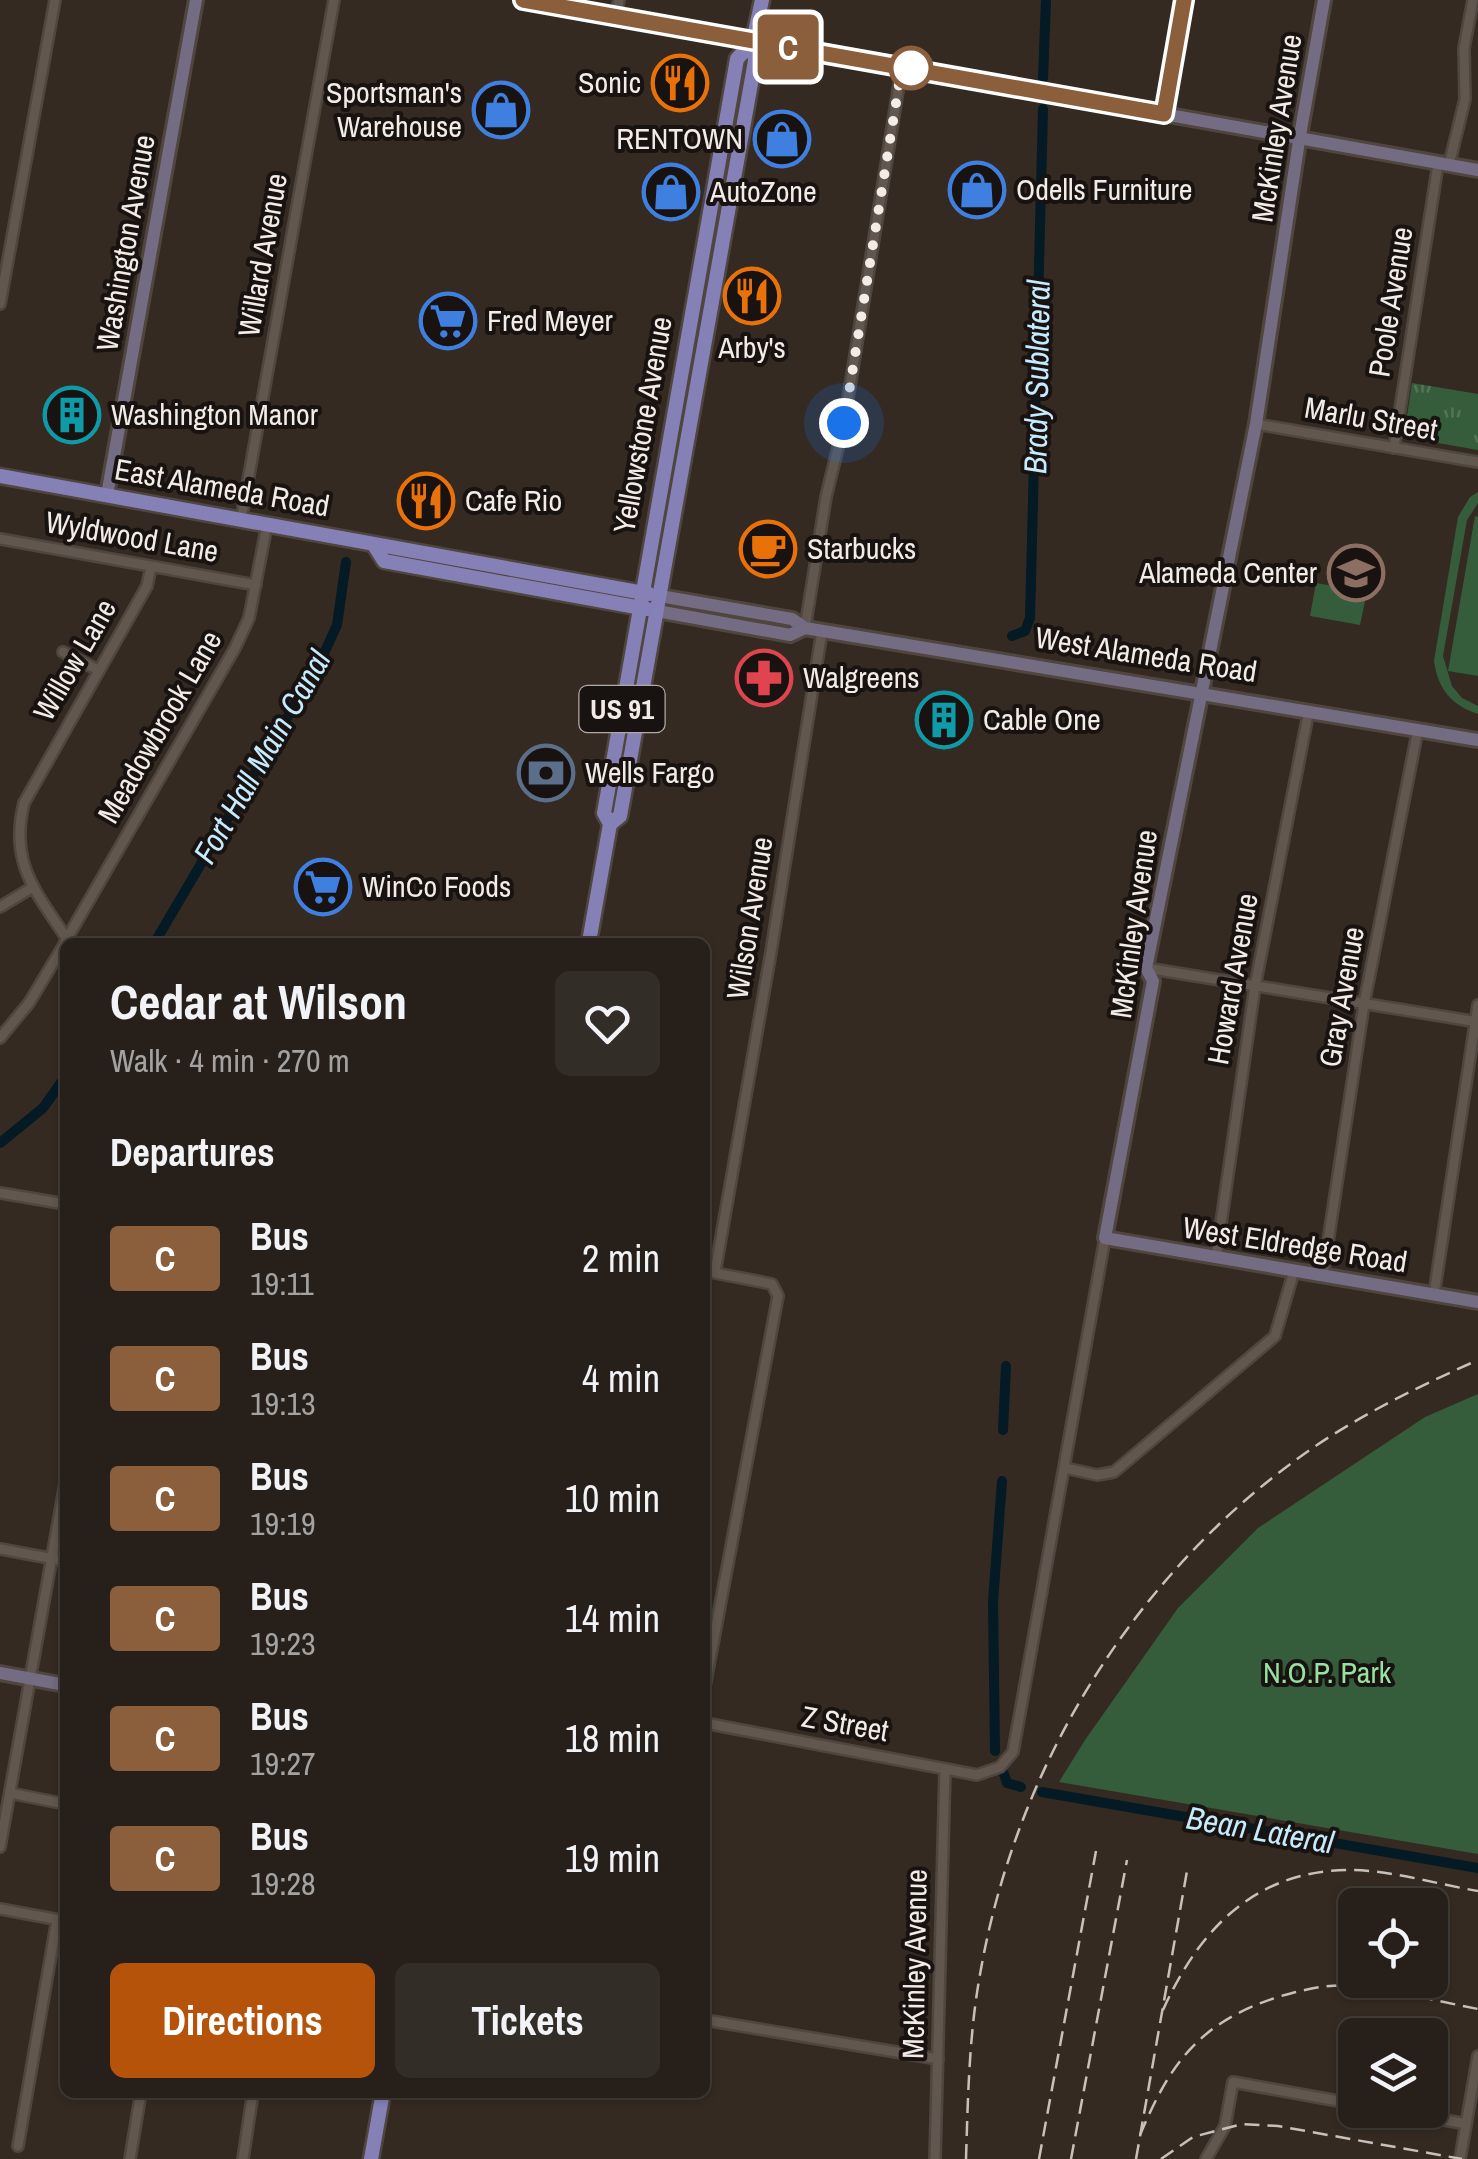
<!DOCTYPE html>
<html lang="en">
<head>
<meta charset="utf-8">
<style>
	:root { --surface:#27201a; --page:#332d27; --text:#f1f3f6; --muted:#a4a3a2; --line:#433e39; --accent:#b45309 }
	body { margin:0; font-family:"Archivo Narrow",sans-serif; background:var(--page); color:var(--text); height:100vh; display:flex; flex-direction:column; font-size:38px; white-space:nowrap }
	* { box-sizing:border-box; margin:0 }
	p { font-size:32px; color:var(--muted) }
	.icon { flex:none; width:55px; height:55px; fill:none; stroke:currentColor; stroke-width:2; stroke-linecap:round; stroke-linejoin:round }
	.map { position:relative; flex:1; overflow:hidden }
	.sheet { position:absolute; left:60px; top:938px; width:650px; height:1160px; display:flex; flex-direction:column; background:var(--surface); border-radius:15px; box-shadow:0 2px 8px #0004,0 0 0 2px var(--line) }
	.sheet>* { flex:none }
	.badge { padding:0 20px; border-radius:8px; font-size:35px; line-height:65px }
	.controls { position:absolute; left:1338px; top:1888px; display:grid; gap:20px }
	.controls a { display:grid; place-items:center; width:110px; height:110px; border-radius:15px; background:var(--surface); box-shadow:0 2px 8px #0004,0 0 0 2px var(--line); font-size:50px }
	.you { position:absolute; width:50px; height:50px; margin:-25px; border:8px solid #fff; border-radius:50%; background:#1a73e8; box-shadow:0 0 0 15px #1a73e833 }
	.map>.badge { position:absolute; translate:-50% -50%; box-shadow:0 0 0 5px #fff }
	h2 { padding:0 50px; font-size:38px; line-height:90px }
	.round { display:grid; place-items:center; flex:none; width:105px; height:105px; border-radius:15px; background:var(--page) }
	.head { display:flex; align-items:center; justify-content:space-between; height:170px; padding:0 50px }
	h1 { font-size:48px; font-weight:700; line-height:75px }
	.cta { display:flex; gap:20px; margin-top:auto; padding:20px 50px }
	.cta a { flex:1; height:115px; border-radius:15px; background:var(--accent); color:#fff; font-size:40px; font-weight:700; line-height:115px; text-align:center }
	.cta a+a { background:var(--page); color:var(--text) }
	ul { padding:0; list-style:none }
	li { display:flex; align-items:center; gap:30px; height:120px; padding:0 50px }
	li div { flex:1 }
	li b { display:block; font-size:38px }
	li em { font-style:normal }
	li .badge { min-width:110px; font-weight:700; text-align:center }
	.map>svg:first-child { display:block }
	.grass { fill:url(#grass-tufts) }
	.park { fill:#355c3b }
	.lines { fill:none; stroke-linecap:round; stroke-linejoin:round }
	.canal { stroke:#041a24; stroke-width:10 }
	.street-casing { stroke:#4f4640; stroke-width:14 }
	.secondary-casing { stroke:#4f4640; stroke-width:18 }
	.primary-casing { stroke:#4f4640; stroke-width:19 }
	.street { stroke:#62574e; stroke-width:9 }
	.secondary { stroke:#736c82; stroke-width:12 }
	.primary { stroke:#8581b7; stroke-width:14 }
	.rail { stroke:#c8c0ba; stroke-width:2.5; stroke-dasharray:15 8; stroke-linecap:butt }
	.line-casing { stroke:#fff; stroke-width:22 }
	.line { stroke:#8b5e3c; stroke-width:15 }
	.walk { stroke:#f2ebe6; stroke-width:10; stroke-dasharray:0 18 }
	.stop-dot { fill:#fff; stroke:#8b5e3c; stroke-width:5 }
	.labels { text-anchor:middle; stroke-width:8; stroke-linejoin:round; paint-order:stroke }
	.shield { fill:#181310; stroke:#b1aaa6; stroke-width:2.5 }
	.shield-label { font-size:28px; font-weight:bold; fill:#f2ebe6 }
	.poi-label { font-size:30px; fill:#f2ebe6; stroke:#181310; text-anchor:start }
	.street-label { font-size:30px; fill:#f2ebe6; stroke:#181310 }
	.park-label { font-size:30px; fill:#97e2a1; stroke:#181310 }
	.water-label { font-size:32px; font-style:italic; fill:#c6ebfe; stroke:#181310 }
</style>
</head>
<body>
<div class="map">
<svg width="1478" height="2159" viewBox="0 0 1478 2159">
	<defs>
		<pattern id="grass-tufts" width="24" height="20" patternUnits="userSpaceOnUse" patternTransform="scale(2.5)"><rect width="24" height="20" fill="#355c3b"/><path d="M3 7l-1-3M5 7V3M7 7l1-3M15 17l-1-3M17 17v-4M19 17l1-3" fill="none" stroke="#537457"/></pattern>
	</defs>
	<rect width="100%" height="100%" fill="#342a22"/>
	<path class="grass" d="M1412 383 1478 394V450L1404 437Z"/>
	<g class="park">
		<path d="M1478 492V503L1467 520 1443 656 1452 686 1462 698 1478 706V714C1451 705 1438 689 1434 661L1458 517 1470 497Z"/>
		<path d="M1475 516 1478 517V676L1448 671Z"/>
		<path d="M1316 583 1367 592 1360 625 1310 616Z"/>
		<path d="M1478 1394V1854L1059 1782 1085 1740 1178 1608 1258 1528 1425 1417Z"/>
	</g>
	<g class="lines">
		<g class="canal">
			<path d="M1043 78 1046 0"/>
			<path d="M1012 636 1025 631 1030 618 1043 109"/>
			<path d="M155 942 321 660 337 625 346 562"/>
			<path d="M0 1143 43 1108 65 1077"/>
			<path d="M1003 1430 1006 1366"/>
			<path d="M995 1751 993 1602 1002 1481"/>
			<path d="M1004 1774 1007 1783 1021 1787"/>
			<path d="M1042 1792 1478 1868"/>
		</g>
		<g class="street-casing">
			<g id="street">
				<path d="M616 15 619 0"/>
				<path d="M1163 115 1184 0"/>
				<path d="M1449 165 1465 99 1464 48 1473 0"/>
				<path d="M0 304 55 0"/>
				<path d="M1256 424 1478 462"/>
				<path d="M1394 448 1438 164"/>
				<path d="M241 520 334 0"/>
				<path d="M0 539 256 585"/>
				<path d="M805 628 826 497 844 423 902 66"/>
				<path d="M63 652 98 670"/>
				<path d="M0 907 33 887"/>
				<path d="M67 939C36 892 9 863 24 803L147 586 151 567"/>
				<path d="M65 942 235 648 249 618 267 525"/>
				<path d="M1146 968 1478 1022"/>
				<path d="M0 1038 29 1003 65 943"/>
				<path d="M0 1193 65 1204"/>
				<path d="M1216 1258 1255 986 1309 710"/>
				<path d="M705 1271 772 1284 778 1296 705 1686"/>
				<path d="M715 1272 771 952 822 631"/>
				<path d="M1323 1275 1364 1004 1418 729"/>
				<path d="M1434 1294 1478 1005"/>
				<path d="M1065 1468 1097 1475 1114 1472 1275 1336 1294 1271"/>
				<path d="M0 1549 65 1561"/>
				<path d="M705 1723 977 1775 1000 1767 1013 1752 1105 1238"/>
				<path d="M10 1793 65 1804"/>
				<path d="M0 1847 65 1484"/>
				<path d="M0 1909 65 1921"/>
				<path d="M705 2020 938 2059"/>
				<path d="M1390 2110 1466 2124"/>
				<path d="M18 2146 57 1920"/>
				<path d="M130 2159 141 2092"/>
				<path d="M243 2159 253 2092"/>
				<path d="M935 2159 945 1769"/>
				<path d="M1206 2159 1225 2126 1233 2082 1355 2104"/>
				<path d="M1460 2159 1478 2056"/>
			</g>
		</g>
		<g class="secondary-casing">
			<g id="secondary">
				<path d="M524 0 1478 170"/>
				<path d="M1324 0 1299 141 1256 424 1146 968 1153 981 1105 1238 1478 1302"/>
				<path d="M107 495 196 0"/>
				<path d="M660 596 792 619 805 628 1478 740"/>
				<path d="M657 611 790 635 805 628"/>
				<path d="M0 1673 65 1685"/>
			</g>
		</g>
		<g class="primary-casing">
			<g id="primary">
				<path d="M0 476 649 594"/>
				<path d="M374 545 384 561 647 609"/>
				<path d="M610 824 620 816 755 61 753 41 762 0"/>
				<path d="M589 942 610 824 604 813 737 59 753 41"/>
				<path d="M371 2159 383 2092"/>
			</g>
		</g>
		<use href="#street" class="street"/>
		<use href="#secondary" class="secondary"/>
		<use href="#primary" class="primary"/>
		<g class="rail">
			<path d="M1163 2010C1199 1930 1254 1871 1348 1870 1391 1870 1436 1884 1478 1891"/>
			<path d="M1140 2135C1171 2061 1201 2021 1281 1996 1303 1990 1326 1984 1349 1986 1392 1989 1436 2001 1478 2009"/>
			<path d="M966 2159C968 2096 969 2032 981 1969 1018 1761 1140 1565 1317 1445 1368 1411 1422 1385 1478 1360"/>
			<path d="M1039 2159 1096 1851"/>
			<path d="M1071 2159 1127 1860"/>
			<path d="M1136 2159 1187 1871"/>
			<path d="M1161 2159 1193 2137 1242 2124 1278 2126 1462 2159"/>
		</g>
	</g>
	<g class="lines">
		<g class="line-casing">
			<path id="line" d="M523 0 1164 114 1184 0"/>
		</g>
		<use href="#line" class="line"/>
		<path class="walk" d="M844 423 902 66 911 68"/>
	</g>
	<defs>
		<g id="restaurant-ring" transform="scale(2.875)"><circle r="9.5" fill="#181310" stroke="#e8710a" stroke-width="1.5"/><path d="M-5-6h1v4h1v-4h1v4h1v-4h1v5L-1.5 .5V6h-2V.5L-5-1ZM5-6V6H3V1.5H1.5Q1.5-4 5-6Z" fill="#e8710a"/></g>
		<g id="shop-ring" transform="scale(2.875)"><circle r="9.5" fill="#181310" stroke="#3f7fe0" stroke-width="1.5"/><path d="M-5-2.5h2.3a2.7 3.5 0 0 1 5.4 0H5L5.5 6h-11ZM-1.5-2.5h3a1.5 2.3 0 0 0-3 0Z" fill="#3f7fe0"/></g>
		<g id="supermarket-ring" transform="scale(2.875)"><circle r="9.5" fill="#181310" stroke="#3f7fe0" stroke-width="1.5"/><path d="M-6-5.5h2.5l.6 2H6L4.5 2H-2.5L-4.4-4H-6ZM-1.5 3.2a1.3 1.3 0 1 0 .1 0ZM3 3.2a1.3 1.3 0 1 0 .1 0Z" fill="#3f7fe0"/></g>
		<g id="building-ring" transform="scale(2.875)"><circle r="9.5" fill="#181310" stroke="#0f9aa8" stroke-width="1.5"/><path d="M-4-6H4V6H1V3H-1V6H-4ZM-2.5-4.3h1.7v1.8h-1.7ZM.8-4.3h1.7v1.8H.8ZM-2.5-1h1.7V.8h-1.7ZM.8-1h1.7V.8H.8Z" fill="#0f9aa8"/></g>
		<g id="cafe-ring" transform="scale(2.875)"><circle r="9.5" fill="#181310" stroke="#e8710a" stroke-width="1.5"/><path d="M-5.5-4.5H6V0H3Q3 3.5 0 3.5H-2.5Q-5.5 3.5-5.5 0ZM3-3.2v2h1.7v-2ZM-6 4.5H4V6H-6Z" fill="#e8710a"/></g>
		<g id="school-ring" transform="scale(2.875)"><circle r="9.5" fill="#181310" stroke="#8d6e63" stroke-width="1.5"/><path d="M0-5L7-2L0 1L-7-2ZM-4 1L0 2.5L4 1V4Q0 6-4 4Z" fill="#8d6e63"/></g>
		<g id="pharmacy-ring" transform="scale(2.875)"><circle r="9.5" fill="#181310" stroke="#e0444e" stroke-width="1.5"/><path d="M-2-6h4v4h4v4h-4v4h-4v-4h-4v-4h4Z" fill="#e0444e"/></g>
		<g id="bank-ring" transform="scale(2.875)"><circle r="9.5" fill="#181310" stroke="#5c6f8a" stroke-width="1.5"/><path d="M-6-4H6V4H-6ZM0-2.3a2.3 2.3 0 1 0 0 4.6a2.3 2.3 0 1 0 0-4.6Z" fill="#5c6f8a"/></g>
	</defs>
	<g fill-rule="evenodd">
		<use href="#restaurant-ring" x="680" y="83"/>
		<use href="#shop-ring" x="501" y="110"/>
		<use href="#shop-ring" x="782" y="139"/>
		<use href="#shop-ring" x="977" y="190"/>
		<use href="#shop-ring" x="671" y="192"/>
		<use href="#restaurant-ring" x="752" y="296"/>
		<use href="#supermarket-ring" x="448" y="321"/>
		<use href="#building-ring" x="72" y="415"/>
		<use href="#restaurant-ring" x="426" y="501"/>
		<use href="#cafe-ring" x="768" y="549"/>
		<use href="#school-ring" x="1356" y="573"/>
		<use href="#pharmacy-ring" x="764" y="678"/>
		<use href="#building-ring" x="944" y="720"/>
		<use href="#bank-ring" x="546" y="773"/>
		<use href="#supermarket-ring" x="323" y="887"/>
	</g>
	<circle class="stop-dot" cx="911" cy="68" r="20"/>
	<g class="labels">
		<rect class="shield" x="579.5" y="686" width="85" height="46" rx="8"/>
		<g class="shield-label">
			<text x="622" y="719">US 91</text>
		</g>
		<g class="poi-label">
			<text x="641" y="93" text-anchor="end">Sonic</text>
			<text x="462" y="103" text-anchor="end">Sportsman's<tspan x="462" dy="34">Warehouse</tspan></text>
			<text x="743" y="149" text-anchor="end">RENTOWN</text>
			<text x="1016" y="200">Odells Furniture</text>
			<text x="710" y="202">AutoZone</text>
			<text x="487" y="331">Fred Meyer</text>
			<text x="752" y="358" text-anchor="middle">Arby's</text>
			<text x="111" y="425">Washington Manor</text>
			<text x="465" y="511">Cafe Rio</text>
			<text x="807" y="559">Starbucks</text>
			<text x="1317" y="583" text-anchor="end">Alameda Center</text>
			<text x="803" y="688">Walgreens</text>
			<text x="983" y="730">Cable One</text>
			<text x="585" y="783">Wells Fargo</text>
			<text x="362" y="897">WinCo Foods</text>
		</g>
		<g class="street-label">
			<text transform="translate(1277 128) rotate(-81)" y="10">McKinley Avenue</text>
			<text transform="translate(126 243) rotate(-80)" y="10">Washington Avenue</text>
			<text transform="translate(263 255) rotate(-80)" y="10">Willard Avenue</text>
			<text transform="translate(1391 302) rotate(-81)" y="10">Poole Avenue</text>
			<text transform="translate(1371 419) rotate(10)" y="10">Marlu Street</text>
			<text transform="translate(643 425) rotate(-80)" y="10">Yellowstone Avenue</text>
			<text transform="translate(222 488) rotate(10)" y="10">East Alameda Road</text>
			<text transform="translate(132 537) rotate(10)" y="10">Wyldwood Lane</text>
			<text transform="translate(1146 655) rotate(9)" y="10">West Alameda Road</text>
			<text transform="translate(75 660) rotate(-60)" y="10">Willow Lane</text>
			<text transform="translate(160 727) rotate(-60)" y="10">Meadowbrook Lane</text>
			<text transform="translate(750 918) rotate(-81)" y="10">Wilson Avenue</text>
			<text transform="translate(1134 924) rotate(-82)" y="10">McKinley Avenue</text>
			<text transform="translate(1233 979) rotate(-80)" y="10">Howard Avenue</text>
			<text transform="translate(1342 997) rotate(-80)" y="10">Gray Avenue</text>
			<text transform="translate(1295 1245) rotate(9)" y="10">West Eldredge Road</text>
			<text transform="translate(845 1724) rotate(10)" y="10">Z Street</text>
			<text transform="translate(915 1964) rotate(-89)" y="10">McKinley Avenue</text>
		</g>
		<g class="park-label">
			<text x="1327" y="1683">N.O.P. Park</text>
		</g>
		<g class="water-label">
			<text transform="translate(1037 377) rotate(-89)" y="11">Brady Sublateral</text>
			<text transform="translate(262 757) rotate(-60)" y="11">Fort Hall Main Canal</text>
			<text transform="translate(1260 1830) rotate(10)" y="11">Bean Lateral</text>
		</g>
	</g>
</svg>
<div class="controls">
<a><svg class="icon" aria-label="locate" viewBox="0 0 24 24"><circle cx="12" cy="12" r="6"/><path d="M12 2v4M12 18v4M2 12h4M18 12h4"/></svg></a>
<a><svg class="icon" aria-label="layers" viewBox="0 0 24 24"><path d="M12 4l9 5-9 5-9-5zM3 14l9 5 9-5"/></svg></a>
</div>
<div class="you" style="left:844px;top:423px"></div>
<b class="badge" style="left:788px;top:47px;background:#8b5e3c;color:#fff">C</b>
<section class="sheet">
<div class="head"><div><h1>Cedar at Wilson</h1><p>Walk · 4 min · 270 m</p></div><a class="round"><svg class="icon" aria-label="heart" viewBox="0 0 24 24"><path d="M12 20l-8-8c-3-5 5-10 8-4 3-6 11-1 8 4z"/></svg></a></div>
<h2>Departures</h2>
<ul>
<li><span class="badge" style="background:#8b5e3c;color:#fff">C</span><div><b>Bus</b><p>19:11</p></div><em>2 min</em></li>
<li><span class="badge" style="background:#8b5e3c;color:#fff">C</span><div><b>Bus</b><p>19:13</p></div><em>4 min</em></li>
<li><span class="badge" style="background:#8b5e3c;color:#fff">C</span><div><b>Bus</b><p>19:19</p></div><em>10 min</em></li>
<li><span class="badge" style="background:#8b5e3c;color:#fff">C</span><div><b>Bus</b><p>19:23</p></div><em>14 min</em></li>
<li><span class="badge" style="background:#8b5e3c;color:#fff">C</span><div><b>Bus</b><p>19:27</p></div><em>18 min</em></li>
<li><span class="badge" style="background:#8b5e3c;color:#fff">C</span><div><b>Bus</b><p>19:28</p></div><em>19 min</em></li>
</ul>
<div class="cta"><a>Directions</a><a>Tickets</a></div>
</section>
</div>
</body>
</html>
